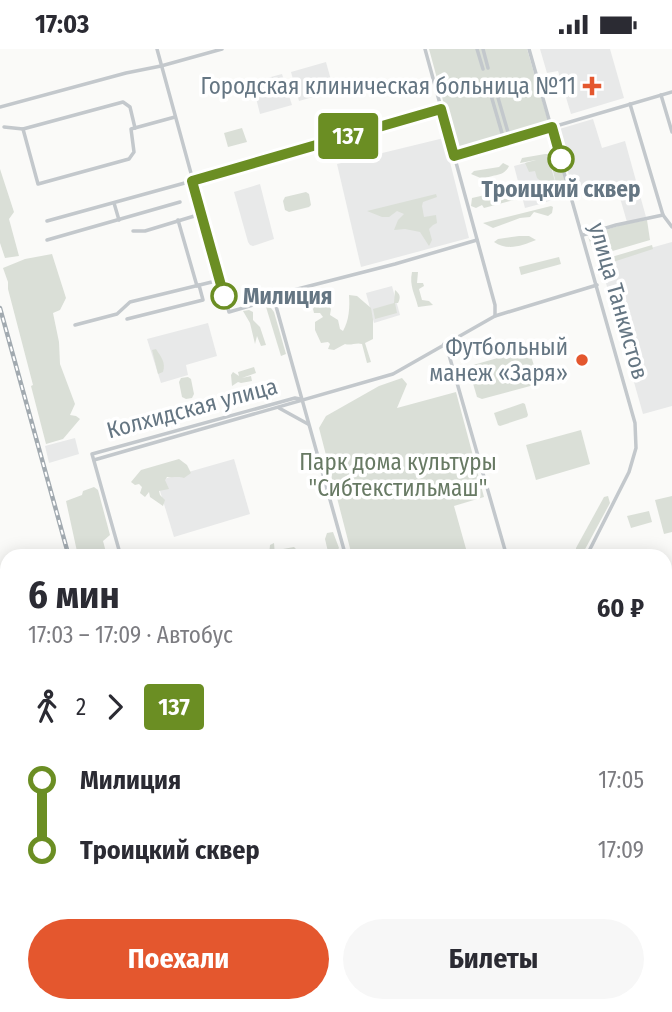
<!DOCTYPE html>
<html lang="ru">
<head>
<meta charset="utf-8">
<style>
	:root { --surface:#fff; --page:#f7f7f7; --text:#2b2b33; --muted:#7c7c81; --accent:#e4572e }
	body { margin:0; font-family:"Fira Sans Condensed",sans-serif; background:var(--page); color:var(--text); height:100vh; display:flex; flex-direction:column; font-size:26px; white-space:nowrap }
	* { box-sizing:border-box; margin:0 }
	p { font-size:23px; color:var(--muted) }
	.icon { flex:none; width:38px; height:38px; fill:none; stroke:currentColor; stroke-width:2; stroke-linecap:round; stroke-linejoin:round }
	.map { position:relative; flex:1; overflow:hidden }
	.sheet { position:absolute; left:0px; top:500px; width:672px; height:464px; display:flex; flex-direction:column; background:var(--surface); border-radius:21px 21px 0 0; box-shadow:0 4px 18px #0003 }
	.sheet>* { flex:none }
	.badge { padding:0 14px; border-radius:5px; font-size:24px; line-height:46px }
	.map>.badge { position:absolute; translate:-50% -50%; box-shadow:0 0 0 4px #fff }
	.legs { display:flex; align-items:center; gap:10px; height:77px; padding:0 28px; font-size:23px }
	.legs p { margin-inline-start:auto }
	.overview { display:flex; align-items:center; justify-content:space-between; height:119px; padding:0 28px }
	h1 { font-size:38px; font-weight:700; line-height:52px }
	.action { display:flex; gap:14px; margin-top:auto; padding:14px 28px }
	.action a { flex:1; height:80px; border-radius:42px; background:var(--accent); color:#fff; font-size:28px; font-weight:700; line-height:80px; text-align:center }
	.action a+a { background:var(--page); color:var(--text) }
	ul { padding:0 28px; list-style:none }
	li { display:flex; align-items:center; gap:24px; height:70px; font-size:26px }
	li i { display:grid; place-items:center; width:10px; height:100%; margin:0 9px; background:currentColor }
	li i::after { content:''; width:18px; height:18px; margin:-9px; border:5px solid; border-radius:50%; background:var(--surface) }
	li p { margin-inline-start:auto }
	li:first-child i { background:linear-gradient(#0000 50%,currentColor 0) }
	li:last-child i { background:linear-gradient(currentColor 50%,#0000 0) }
	.status { display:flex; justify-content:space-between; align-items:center; height:49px; padding:0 35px; background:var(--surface); direction:ltr }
	.status svg { height:19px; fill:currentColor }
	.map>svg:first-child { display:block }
	.built { fill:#e8e9e9 }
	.green { fill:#dadfd7 }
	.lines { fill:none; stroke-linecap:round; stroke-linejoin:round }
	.major-casing { stroke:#b5babe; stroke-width:7 }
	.minor { stroke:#c3c8cc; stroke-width:3.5 }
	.major { stroke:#fff; stroke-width:5 }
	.rail-casing { stroke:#a2aab0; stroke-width:4.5 }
	.rail { stroke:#fff; stroke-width:2; stroke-dasharray:5; stroke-linecap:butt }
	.line-1-casing { stroke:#fff; stroke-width:16 }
	.line-1 { stroke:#6b8e23; stroke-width:10 }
	.poi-dot { fill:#e4572e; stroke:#fff; stroke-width:2.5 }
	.stop-1-dot { fill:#fff; stroke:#6b8e23; stroke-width:3.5 }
	.labels { text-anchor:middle; stroke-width:7; stroke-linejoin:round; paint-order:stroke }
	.poi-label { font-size:23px; fill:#657683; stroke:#fff; text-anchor:end }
	.stop-label { font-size:23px; font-weight:bold; fill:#657683; stroke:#fff }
	.street-label { font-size:23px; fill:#657683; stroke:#fff }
	.park-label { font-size:23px; fill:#687a64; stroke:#fff }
</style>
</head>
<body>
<div class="status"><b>17:03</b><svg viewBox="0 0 49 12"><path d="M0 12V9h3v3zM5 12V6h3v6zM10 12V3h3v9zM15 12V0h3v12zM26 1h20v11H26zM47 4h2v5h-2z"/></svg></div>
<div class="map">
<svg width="672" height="963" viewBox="0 0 672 963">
	<rect width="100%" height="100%" fill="#fafaf8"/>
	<g class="built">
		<path d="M540 0H610L624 49 571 65 558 22 547 24Z"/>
		<path d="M326 13 334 42 299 52 291 23Z"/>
		<path d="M282 25 292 56 260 65 252 33Z"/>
		<path d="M593 70 602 99 625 92 646 168 627 173 616 135 575 147 556 81Z"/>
		<path d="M444 89 469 189 361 218 337 115Z"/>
		<path d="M548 108 558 140 550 143 552 151 543 154 541 151 539 152 540 155 525 159 514 117Z"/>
		<path d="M260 135 274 190 253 197 250 196 248 193 234 143Z"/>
		<path d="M672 193V357L643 365 600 213Z"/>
		<path d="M392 237 400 266 374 274 366 244Z"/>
		<path d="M208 274 217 307 186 316 188 326 161 334 147 290Z"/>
		<path d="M75 389 79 405 49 414 45 397Z"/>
		<path d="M234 410 250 465 174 488 157 432Z"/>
		<path d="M7 605V794L0 796V606Z"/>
		<path d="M0 910 7 935V957H13L15 963H0Z"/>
	</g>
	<g class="green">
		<path d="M429 0H527L549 75 514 86 511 88 509 87 457 103Z"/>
		<path d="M242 79 247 93 228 98 224 84Z"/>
		<path d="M545 105H551L553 116 556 119H562L567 137 566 139 562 133 557 138 549 107 546 108H548L557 140 543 144V134L537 129 535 122 529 123 525 114 536 111 520 114 522 109Z"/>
		<path d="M503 114 509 117C504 128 493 125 483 130L471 125 474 122 499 118Z"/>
		<path d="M0 120 14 163 9 170 19 207 5 209 0 194Z"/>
		<path d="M306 143 309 145 311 156 309 158 289 163 285 161 283 152 285 148Z"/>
		<path d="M436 145 437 148 423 153 422 157 424 168 436 166 437 174 433 176 429 180 432 191 429 197 420 183 405 180 394 181 398 171 404 165 397 162 389 168H382L367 162Z"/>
		<path d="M504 145 505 150 514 151 484 159 482 156 476 159 471 157 472 149 485 146 487 149Z"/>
		<path d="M551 157 553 158 552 164 548 167 534 163 530 168 520 169 493 179 483 174Z"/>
		<path d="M647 171 650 191 599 206 591 197 588 187 621 176Z"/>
		<path d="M519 187H529L536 191C522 197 507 202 494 193L498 190Z"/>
		<path d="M652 196 653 200 610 214 607 222 608 231 604 232 598 212Z"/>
		<path d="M52 205 66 249 60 261 53 264 59 293 60 315 75 355 70 366 76 367 80 370 63 390 46 395 31 337 33 336 8 240V233L3 219 25 210Z"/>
		<path d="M559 208 561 215 521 226 519 218Z"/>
		<path d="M412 223H418L417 234H423L424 237 419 240 422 251 429 252 433 256 418 258C415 245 409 237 412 223Z"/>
		<path d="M395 241C400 245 401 248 398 254H395L397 264 375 270 373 260 394 254Z"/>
		<path d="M349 246 357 247 371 259 373 270V290L365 294 371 313 367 314 362 295C356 293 351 297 345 295L334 301 328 300 330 295 328 293 321 294 315 281V273L323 268 320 264H314L313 260 317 252 323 255 326 252 331 260 330 266 338 271 340 280 343 282C349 272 350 258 349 246Z"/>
		<path d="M266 258 271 259 274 263 286 305 281 307Z"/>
		<path d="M249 261 253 263V271L260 278 266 296 261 297 257 287 255 295 250 274 243 262Z"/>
		<path d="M156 300C161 308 166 313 163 323L158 325 152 301Z"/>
		<path d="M526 301 530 304 538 329 534 336 482 350 477 348 469 321 473 316Z"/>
		<path d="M254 318 256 324 242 329 251 327 252 332 241 334 238 333 232 337 231 326 233 323 239 327 238 323Z"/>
		<path d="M188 328 191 330 194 345 192 349 186 350 182 348 179 333 181 329Z"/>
		<path d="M402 329 407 335 397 359 456 343 484 448 454 457 468 507H352L319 379 326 367 379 337Z"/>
		<path d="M523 354 525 355 528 366 527 368 500 377 498 376 494 364Z"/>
		<path d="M581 381 590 415 536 431 526 396Z"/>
		<path d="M179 410 187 416 191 424 184 429C178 427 174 429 167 428L165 431 169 440 159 442 160 446 165 451 163 457 150 448 149 443 145 448 140 444 142 438 139 435 135 436 131 433 141 421Z"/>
		<path d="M94 438 98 441 110 486 103 492 107 507H78L66 452 82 446 83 442Z"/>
		<path d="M608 447 610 454 583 504 578 505 576 503V499L604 448Z"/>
		<path d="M672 447V483L664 485 655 451Z"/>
		<path d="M649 462 652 473 631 479 627 467Z"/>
		<path d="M333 483 339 499 334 506V507H329L325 490 327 484Z"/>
		<path d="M274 494 275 507H279L283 500 294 498 301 505 300 507H269L270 496Z"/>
		<path d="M33 957H172L173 963H35Z"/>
	</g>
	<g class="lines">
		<g class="major-casing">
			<g id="major">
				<path d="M0 881 7 908"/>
				<path d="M19 957 21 963"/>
			</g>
		</g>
		<g class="minor">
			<path d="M157 0 229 263 274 250 282 244 395 215 477 191"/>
			<path d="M425 0 495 256V267"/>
			<path d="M477 0 483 20"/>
			<path d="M483 0 488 19"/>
			<path d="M529 0 635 374 636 399 629 423 586 508"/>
			<path d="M494 35 510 90"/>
			<path d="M488 36 504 91"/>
			<path d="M661 46 672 83"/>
			<path d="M630 55 663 166 672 178"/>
			<path d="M0 58 126 24 161 17 222 0"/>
			<path d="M4 78 23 80 123 53 130 58 135 79"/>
			<path d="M23 80 38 135 129 110 134 103 131 80 175 68"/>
			<path d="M454 107 672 43"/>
			<path d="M114 154 119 171"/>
			<path d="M178 171 197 237"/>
			<path d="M47 172 192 132 441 59"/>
			<path d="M133 182H145L201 165"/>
			<path d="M583 186 616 176 663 166"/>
			<path d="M47 191 180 153"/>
			<path d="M274 250 346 508"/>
			<path d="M127 270 203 251 199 236"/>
			<path d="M75 276 117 265 130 253 220 231"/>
			<path d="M444 295 447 299 507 508"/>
			<path d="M279 359 308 375"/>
			<path d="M94 411 393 325 495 267 597 236"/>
			<path d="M121 508 92 405 295 349 300 350"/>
			<path d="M0 537 7 535"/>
			<path d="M0 575 7 572"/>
			<path d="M665 708 672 706"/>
			<path d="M665 747 672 772"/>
			<path d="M665 797 672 795"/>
			<path d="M665 906 672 904"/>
			<path d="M665 944 672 942"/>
			<path d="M241 957 242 963"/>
			<path d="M266 957 267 963"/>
			<path d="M364 957 366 963"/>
			<path d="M638 957 639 963"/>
			<path d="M320 963 341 957"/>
			<path d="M462 963 482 957"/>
			<path d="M595 963 616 957"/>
		</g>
		<use href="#major" class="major"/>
		<g class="rail-casing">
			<g id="rail">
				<path d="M0 259 69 508"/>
				<path d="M190 957 192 963"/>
			</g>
		</g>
		<use href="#rail" class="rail"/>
	</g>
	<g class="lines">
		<g class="line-1-casing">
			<path id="line-1" d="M224 247 192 132 441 60 454 107 552 78 561 110"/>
		</g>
		<use href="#line-1" class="line-1"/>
	</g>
	<g class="poi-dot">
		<path d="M588.5 26.5h7v7h7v7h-7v7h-7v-7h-7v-7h7z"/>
		<circle cx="582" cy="311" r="7"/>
	</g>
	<g class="stop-1-dot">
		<circle cx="561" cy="110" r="12"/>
		<circle cx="224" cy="247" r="12"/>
	</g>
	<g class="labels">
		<g class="poi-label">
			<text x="576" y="45">Городская клиническая больница №11</text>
			<text x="568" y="306">Футбольный<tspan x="568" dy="26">манеж «Заря»</tspan></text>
		</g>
		<g class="stop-label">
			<text x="561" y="148">Троицкий сквер</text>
			<text x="243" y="255" text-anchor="start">Милиция</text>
		</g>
		<g class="street-label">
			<text transform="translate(619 252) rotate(74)" y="8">улица Танкистов</text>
			<text transform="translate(192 359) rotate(-15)" y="8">Колхидская улица</text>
		</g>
		<g class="park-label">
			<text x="398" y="421">Парк дома культуры<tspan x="398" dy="26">"Сибтекстильмаш"</tspan></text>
		</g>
	</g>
</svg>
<b class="badge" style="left:348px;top:87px;background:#6b8e23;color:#fff">137</b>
<section class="sheet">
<div class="overview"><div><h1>6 мин</h1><p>17:03 – 17:09 · Автобус</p></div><b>60 ₽</b></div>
<div class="legs"><svg class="icon" aria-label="walk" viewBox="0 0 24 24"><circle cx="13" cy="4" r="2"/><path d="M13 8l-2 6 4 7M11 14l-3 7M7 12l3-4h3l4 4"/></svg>2<svg class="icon" aria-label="forward" viewBox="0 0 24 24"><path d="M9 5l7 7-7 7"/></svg><b class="badge" style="background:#6b8e23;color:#fff">137</b></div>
<ul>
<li><i style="color:#6b8e23"></i><b>Милиция</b><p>17:05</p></li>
<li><i style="color:#6b8e23"></i><b>Троицкий сквер</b><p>17:09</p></li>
</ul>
<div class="action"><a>Поехали</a><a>Билеты</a></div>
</section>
</div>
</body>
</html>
